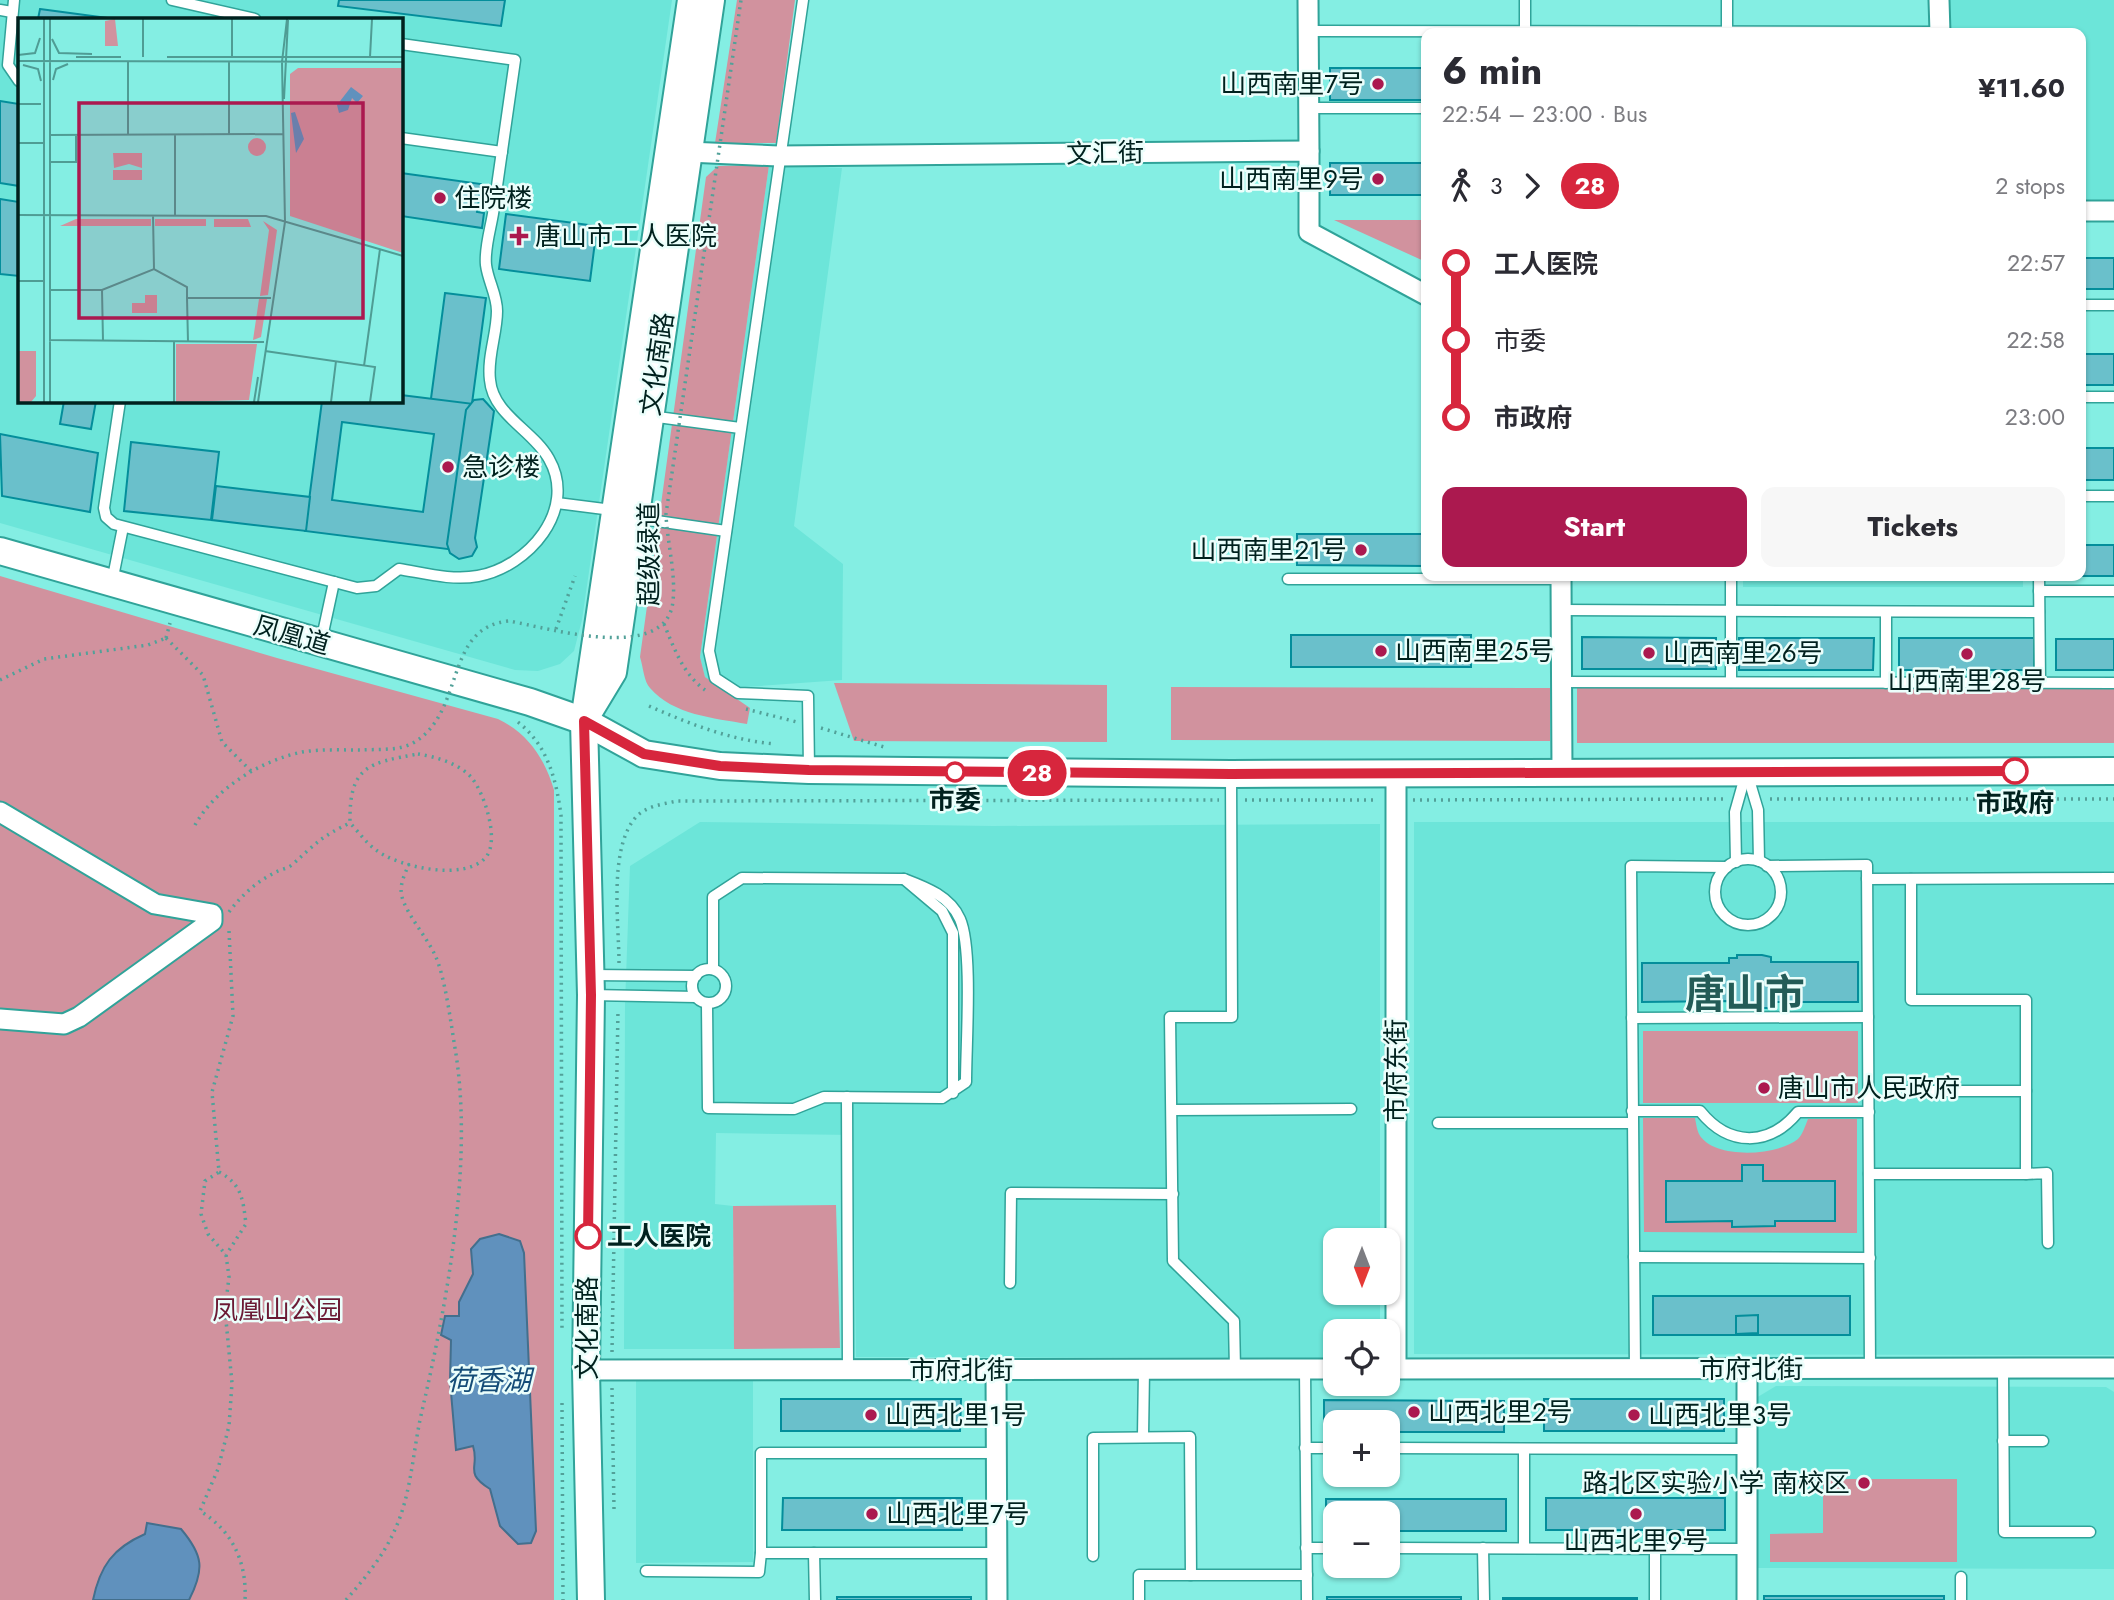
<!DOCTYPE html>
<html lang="en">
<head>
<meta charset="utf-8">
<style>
	:root { --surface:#fff; --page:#f7f7f7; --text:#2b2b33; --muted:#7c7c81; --accent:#ab194f }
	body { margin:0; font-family:Jost,"Noto Sans SC",sans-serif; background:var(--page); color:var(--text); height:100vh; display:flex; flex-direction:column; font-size:26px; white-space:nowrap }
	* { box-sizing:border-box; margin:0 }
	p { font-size:23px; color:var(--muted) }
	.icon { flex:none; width:38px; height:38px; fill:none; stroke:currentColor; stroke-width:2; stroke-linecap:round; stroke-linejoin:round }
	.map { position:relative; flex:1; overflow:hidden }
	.panel { position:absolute; left:1421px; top:28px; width:665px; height:553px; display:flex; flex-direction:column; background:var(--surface); border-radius:14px; box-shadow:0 2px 5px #0004 }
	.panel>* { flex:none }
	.badge { padding:0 14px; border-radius:23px; font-size:24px; line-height:46px }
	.needle { width:46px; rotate:180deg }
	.controls { position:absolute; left:1323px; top:1228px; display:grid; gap:14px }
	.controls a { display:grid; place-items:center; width:77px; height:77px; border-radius:14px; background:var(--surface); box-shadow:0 2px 5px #0004; font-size:35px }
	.map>.badge { position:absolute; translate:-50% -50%; box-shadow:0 0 0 4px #fff }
	.legs { display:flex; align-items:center; gap:10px; height:77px; padding:0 21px; font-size:23px }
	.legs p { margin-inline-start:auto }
	.summary { display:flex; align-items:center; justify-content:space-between; height:119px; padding:0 21px }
	h1 { font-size:38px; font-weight:700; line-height:52px }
	.cta { display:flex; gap:14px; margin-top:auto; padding:14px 21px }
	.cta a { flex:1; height:80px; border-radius:14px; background:var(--accent); color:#fff; font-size:28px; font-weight:700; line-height:80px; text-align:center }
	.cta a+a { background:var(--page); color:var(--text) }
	ul { padding:0 21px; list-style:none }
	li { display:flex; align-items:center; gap:24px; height:77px; font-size:26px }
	li i { display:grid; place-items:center; width:10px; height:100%; margin:0 9px; background:currentColor }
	li i::after { content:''; width:18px; height:18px; margin:-9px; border:5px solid; border-radius:50%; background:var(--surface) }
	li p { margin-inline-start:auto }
	li:first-child i { background:linear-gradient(#0000 50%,currentColor 0) }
	li:last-child i { background:linear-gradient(currentColor 50%,#0000 0) }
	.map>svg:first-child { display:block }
	.built { fill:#6ce5d9; fill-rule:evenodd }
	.green { fill:#d1929e }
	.water { fill:#6091bd; stroke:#436f8d; stroke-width:2 }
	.building { fill:#6ac0cb; stroke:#048e9b; stroke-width:2; fill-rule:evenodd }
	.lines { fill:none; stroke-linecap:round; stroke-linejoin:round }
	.lane-casing { stroke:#30a399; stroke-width:13 }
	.street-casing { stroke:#30a399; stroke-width:23 }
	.secondary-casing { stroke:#30a399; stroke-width:30 }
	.path { stroke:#52a199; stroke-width:3.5; stroke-dasharray:2 5; stroke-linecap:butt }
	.lane { stroke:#fff; stroke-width:10 }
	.street { stroke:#fff; stroke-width:19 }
	.secondary { stroke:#fff; stroke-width:26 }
	.path-bridge { stroke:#52a199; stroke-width:3.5; stroke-dasharray:2 5; stroke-linecap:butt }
	.line-1-casing { stroke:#fff; stroke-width:16 }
	.line-1 { stroke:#d7263d; stroke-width:10 }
	.poi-dot { fill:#ab194f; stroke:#ebfefb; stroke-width:2.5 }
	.stop-1-dot { fill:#fff; stroke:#d7263d; stroke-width:3.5 }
	.labels { text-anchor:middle; stroke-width:5; stroke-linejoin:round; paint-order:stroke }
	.poi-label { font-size:26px; fill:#00211e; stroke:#ebfefb; text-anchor:start }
	.street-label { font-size:26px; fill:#00211e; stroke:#ebfefb }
	.stop-label { font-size:26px; font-weight:bold; fill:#00211e; stroke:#ebfefb }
	.park-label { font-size:26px; fill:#6b1a34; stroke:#ebfefb }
	.water-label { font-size:28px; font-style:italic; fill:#144c77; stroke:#ebfefb }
	.town-label { font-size:40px; font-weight:bold; fill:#235c57; stroke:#ebfefb }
	.inset-road { fill:none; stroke:#4f9c94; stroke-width:2 }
	.view { fill:#ab194f; fill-opacity:0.15; stroke:#ab194f; stroke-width:3.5 }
	.inset-edge { fill:none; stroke:#00211e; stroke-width:3.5 }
</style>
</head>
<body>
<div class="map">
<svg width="2114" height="1600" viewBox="0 0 2114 1600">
	<rect width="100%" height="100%" fill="#84eee3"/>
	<g class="built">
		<path d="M0 0H672L582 620 574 651 560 664 538 671 515 670 0 523ZM19 19H401V401H19Z"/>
		<path d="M1945 0H2114V204H2081V33H1945Z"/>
		<path d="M769 165 842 168 794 526 843 564 842 680 719 689 705 677 700 657Z"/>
		<rect x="1743" y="576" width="280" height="11"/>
		<path d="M700 822 993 826 1380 824V1241H1335V1293H1380V1332H1335V1358L856 1357 853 1135 716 1133 715 1204 733 1206 734 1349H624L625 1005 630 866Z"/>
		<path d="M1414 822H2114V1355L1414 1354Z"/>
		<path d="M753 1376V1562L636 1563V1377Z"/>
		<path d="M1776 1386 2106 1387 2114 1392V1569L1756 1568V1398Z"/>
	</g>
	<g class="green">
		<path d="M737 0H795L776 143H715Z"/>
		<path d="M769 165 700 657 705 677 750 708 747 724C714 718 673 715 650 688 644 682 643 666 640 657L706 177 718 166Z"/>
		<path d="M1334 220H1426V262Z"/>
		<path d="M0 576 277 658 498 719C528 733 545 759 554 790V1600H0Z"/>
		<path d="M834 683 1107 685V742L854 741Z"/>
		<path d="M1171 687 1550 688V741L1171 740Z"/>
		<path d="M1577 687 2114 688V743H1577Z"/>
		<rect x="1643" y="1031" width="215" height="72"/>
		<path d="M1643 1118H1695C1696 1123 1697 1130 1699 1134 1713 1160 1778 1156 1798 1139 1803 1134 1805 1126 1808 1119H1857V1233L1644 1232Z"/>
		<path d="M836 1205 840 1348 734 1349 733 1206Z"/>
		<path d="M1823 1479H1957V1562H1770V1534L1823 1533Z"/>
	</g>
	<g class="water">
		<path d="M499 1234 520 1241 524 1253 536 1531 531 1543 518 1544 500 1526 490 1489C463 1472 480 1468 473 1446L456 1450 450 1381 451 1340 441 1335 445 1316H459V1302L473 1274 471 1249 480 1239Z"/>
		<path d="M147 1523 181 1529C203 1555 205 1569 189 1600H93C100 1566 113 1548 145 1534Z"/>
	</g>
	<g class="building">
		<path d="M339 0H505L501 26 338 6Z"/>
		<path d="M40 9 115 19H38Z"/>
		<rect x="1330" y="68" width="96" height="32"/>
		<path d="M0 101 19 104V186L0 183Z"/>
		<rect x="1330" y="163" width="96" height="32"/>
		<path d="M401 173 481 184 477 212 484 213 482 228 401 216Z"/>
		<path d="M0 199 19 202V276L0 274Z"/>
		<path d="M506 214 597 226 590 281 499 269Z"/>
		<rect x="2081" y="258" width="33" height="31"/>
		<path d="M445 293 486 298 471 411 430 406Z"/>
		<rect x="2081" y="354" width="33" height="31"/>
		<path d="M401 395 474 404 455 550 305 531 322 401H401ZM342 422 434 434 423 512 332 500Z"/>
		<path d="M483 399 494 411 475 538 477 547 472 556 459 559 450 553 447 544 466 410 474 400Z"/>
		<path d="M64 401H96L91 429 60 424Z"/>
		<path d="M0 434 98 453 90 512 2 496Z"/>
		<path d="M131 442 219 452 211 520 124 511Z"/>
		<rect x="2081" y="448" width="33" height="32"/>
		<path d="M216 486 310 497 306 531 212 520Z"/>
		<path d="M1297 534H1426V566L1297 565Z"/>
		<path d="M2081 545H2114V576H2056H2081Z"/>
		<rect x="1291" y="635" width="180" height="32"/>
		<path d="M1582 637 1716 638V669H1582Z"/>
		<path d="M1739 638H1874L1873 670H1739Z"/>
		<rect x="1899" y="638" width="135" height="32"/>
		<rect x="2056" y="639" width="58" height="31"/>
		<path d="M1737 955H1762L1771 957V962H1858V1002H1771V1008H1729V1001L1642 1002V963H1729V958H1737Z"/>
		<path d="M1742 1165H1763V1181H1835V1221H1775V1226L1732 1227V1221L1666 1222V1181H1742Z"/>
		<rect x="1653" y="1296" width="197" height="39"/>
		<path d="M1758 1315V1333L1736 1334V1316Z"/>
		<path d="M781 1399H961L960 1431H781Z"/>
		<rect x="1544" y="1399" width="180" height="32"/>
		<path d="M1324 1400 1504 1401V1432H1388V1423H1335V1432H1324Z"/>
		<path d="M783 1498H962V1530H782Z"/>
		<rect x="1546" y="1498" width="179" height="32"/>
		<path d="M1326 1499H1506V1531H1388V1514H1335V1531H1326Z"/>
		<rect x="1764" y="1596" width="180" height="4"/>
		<rect x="837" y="1597" width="134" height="3"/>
		<rect x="1327" y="1597" width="134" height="3"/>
		<rect x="1503" y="1598" width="134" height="2"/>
	</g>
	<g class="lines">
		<g class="lane-casing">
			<g id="lane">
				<path d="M14 0 8 65 19 81"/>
				<path d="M172 0 255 19"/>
				<path d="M803 0 709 651 715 678 738 693 808 696 809 768"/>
				<path d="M0 10 12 12"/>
				<path d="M1308 31 1940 32"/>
				<path d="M1525 33V0"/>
				<path d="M1727 33V0"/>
				<path d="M1309 108H1426"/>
				<path d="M401 138 502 152"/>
				<path d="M2081 305H2114"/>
				<path d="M2081 397H2114"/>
				<path d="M120 401 104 508 106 517 114 524 357 588 376 586 399 569C424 573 452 581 478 576 528 567 578 510 549 459 533 430 493 415 490 380 487 357 497 334 497 311 497 295 488 281 486 265 484 247 492 225 494 207 501 158 508 109 515 60L401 44"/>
				<path d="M650 416 740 428"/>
				<path d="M2081 496H2114"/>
				<path d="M557 503 612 510"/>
				<path d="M636 518 726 531"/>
				<path d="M1731 576V682"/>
				<path d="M2039 576 2040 683"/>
				<path d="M1288 579H1561"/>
				<path d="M112 582 123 527"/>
				<path d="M2039 591H2114"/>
				<path d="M1561 610 2039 612"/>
				<path d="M321 642 334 582"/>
				<path d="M1561 682 2114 683"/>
				<path d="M1886 683V612"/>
				<path d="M1747 773 1758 810 1759 861"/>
				<path d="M1231 775 1232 1017H1170L1173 1261 1234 1321 1235 1369"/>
				<circle cx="1748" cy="892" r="33"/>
				<path d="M1736 862 1735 812 1746 773"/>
				<path d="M1767 866 1867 865 1870 1368"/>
				<path d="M1867 879 2114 878"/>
				<circle cx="709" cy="986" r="17"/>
				<path d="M713 969V897L742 878 904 879"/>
				<path d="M591 975 696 976"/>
				<path d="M591 995 696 997"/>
				<path d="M707 1004 708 1108 794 1109 824 1097 942 1098 966 1082C966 1044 973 949 960 919 950 896 925 887 904 879L942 911 953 933V1093"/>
				<path d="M1632 1018 1868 1017"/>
				<path d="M1908 1091H2026"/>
				<path d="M847 1097 848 1370"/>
				<path d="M1172 1110 1351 1109"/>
				<path d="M1632 1111H1700C1729 1147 1769 1147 1798 1112H1869"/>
				<path d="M1438 1123H1632"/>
				<path d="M1869 1174H2026V1000H1911V879"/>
				<path d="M2026 1174 2047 1173 2048 1243"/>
				<path d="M1634 1257 1870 1258"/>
				<path d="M1010 1283 1011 1193 1173 1194"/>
				<path d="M2003 1368 2004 1532H2090"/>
				<path d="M1305 1369 1307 1600"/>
				<path d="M1635 1369 1631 866 1727 867"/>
				<path d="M1143 1436 1144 1370"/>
				<path d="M2003 1441H2043"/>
				<path d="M1305 1448H1335"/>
				<path d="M1388 1448 1747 1449"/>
				<path d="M997 1453H761V1553H997"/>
				<path d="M1306 1548H1335"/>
				<path d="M1388 1548 1747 1549"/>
				<path d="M1483 1548 1484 1600"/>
				<path d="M1524 1548V1449"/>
				<path d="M814 1553 815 1600"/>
				<path d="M1093 1556V1438L1190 1437 1191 1575"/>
				<path d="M646 1571 759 1572 761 1553"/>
				<path d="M1961 1577V1600"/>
				<path d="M1139 1600V1575H1307"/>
				<path d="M1655 1600V1549"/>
			</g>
		</g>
		<g class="street-casing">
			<g id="street">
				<path d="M1308 0 1309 151"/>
				<path d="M1939 0 1940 33"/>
				<path d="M688 152 778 156 1309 151V232L1426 295"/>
				<path d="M2081 211H2114"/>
				<path d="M1561 576 1562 773"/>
				<path d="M1396 773V1369"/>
				<path d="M0 812 155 904 212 914V921L79 1017 64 1024 0 1019"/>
				<path d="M1388 1369 2114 1368"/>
				<path d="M1747 1369V1600"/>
				<path d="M586 1370 1335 1369"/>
				<path d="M996 1370 997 1600"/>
			</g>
		</g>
		<g class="secondary-casing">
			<g id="secondary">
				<path d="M0 551 530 702 584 721 644 754 720 766 809 770 1231 774 2114 771"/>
				<path d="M590 710 613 672 711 0"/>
				<path d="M591 1600 586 1370 591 995 584 721 691 0"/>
			</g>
		</g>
		<g class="path">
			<path d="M664 624C674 648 683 674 705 690"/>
			<path d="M556 629 575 576"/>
			<path d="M166 638 203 675 222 742 251 771"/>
			<path d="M166 638 170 623"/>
			<path d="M0 680 44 659 148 645 166 638"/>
			<path d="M649 706C690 724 730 740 775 744"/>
			<path d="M746 709 797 722"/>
			<path d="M518 722C548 746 556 779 561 815L562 1332"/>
			<path d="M821 728 884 747"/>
			<path d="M418 754C436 757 458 763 471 777 484 792 500 840 486 857 465 882 398 867 376 850 366 843 358 831 350 823 349 766 368 763 418 754Z"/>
			<path d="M1770 799H2114"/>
			<path d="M1245 800H1377"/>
			<path d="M1413 800 1723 799"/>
			<path d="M229 912C241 896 256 882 274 873 280 869 288 869 293 864 315 844 322 836 350 823"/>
			<path d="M229 931 233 1016 212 1092 219 1172 205 1181 201 1214 208 1234 226 1255 229 1277 225 1310 232 1383 229 1426 218 1469 200 1511C233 1531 247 1563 245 1600"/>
			<path d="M619 963C619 923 608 846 637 816 647 806 663 804 677 801L1219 800"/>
			<path d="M219 1172C242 1184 243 1200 246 1224L226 1255"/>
			<path d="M612 1352 618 1010"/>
			<path d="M612 1388 614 1509"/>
			<path d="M562 1403 563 1600"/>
			<path d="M346 1600C366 1577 385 1554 397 1525 412 1489 413 1449 422 1411 447 1302 474 1161 455 1048 451 1024 445 976 435 955 426 936 410 919 403 900 398 887 404 876 409 864"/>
		</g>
		<use href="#lane" class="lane"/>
		<use href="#street" class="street"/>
		<use href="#secondary" class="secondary"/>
		<path class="path-bridge" d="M195 825C216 788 260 761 302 752 321 749 342 750 361 750 377 749 399 751 413 743 466 713 443 627 509 621 549 628 667 664 673 601 676 573 667 542 666 514L741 0"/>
	</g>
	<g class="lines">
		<g class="line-1-casing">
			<path id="line-1" d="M588 1236 591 995 584 721 644 754 720 766 809 770 1231 774 2015 771"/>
		</g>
		<use href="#line-1" class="line-1"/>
	</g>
	<g class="poi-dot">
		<circle cx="1378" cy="84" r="7"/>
		<circle cx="1378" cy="179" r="7"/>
		<circle cx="440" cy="198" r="7"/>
		<path d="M515.5 225.5h7v7h7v7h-7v7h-7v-7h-7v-7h7z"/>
		<circle cx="448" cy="467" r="7"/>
		<circle cx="1361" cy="550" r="7"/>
		<circle cx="1381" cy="651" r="7"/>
		<circle cx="1649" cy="653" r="7"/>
		<circle cx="1967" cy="654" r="7"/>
		<circle cx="1764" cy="1088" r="7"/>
		<circle cx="1414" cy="1412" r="7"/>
		<circle cx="871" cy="1415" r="7"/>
		<circle cx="1634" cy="1415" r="7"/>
		<circle cx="1864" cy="1483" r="7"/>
		<circle cx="872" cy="1514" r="7"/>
		<circle cx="1636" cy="1514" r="7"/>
	</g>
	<g class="stop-1-dot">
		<circle cx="2015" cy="771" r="12"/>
		<circle cx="955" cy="772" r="9"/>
		<circle cx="588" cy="1236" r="12"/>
	</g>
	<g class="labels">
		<g class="poi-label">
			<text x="1364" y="93" text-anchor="end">山西南里7号</text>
			<text x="1364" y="188" text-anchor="end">山西南里9号</text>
			<text x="454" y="207">住院楼</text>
			<text x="535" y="245">唐山市工人医院</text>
			<text x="462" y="476">急诊楼</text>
			<text x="1347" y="559" text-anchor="end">山西南里21号</text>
			<text x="1395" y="660">山西南里25号</text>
			<text x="1663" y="662">山西南里26号</text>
			<text x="1967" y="690" text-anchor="middle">山西南里28号</text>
			<text x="1778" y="1097">唐山市人民政府</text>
			<text x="1428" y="1421">山西北里2号</text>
			<text x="885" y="1424">山西北里1号</text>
			<text x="1648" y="1424">山西北里3号</text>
			<text x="1850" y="1492" text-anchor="end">路北区实验小学 南校区</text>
			<text x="886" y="1523">山西北里7号</text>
			<text x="1636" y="1550" text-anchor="middle">山西北里9号</text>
		</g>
		<g class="street-label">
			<text transform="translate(1105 153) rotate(-1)" y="9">文汇街</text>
			<text transform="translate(657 364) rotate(-82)" y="9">文化南路</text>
			<text transform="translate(649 554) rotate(-90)" y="9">超级绿道</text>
			<text transform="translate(292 635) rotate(16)" y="9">凤凰道</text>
			<text transform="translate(1396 1071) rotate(-90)" y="9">市府东街</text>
			<text transform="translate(587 1328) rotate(-90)" y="9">文化南路</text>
			<text x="1751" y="1378">市府北街</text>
			<text x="961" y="1379">市府北街</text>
		</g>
		<g class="stop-label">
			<text x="955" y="809">市委</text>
			<text x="2015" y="812">市政府</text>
			<text x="607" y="1245" text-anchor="start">工人医院</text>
		</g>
		<g class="park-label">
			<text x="277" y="1319">凤凰山公园</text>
		</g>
		<g class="water-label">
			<text x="489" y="1390">荷香湖</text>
		</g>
		<g class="town-label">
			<text x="1745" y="1008">唐山市</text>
		</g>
	</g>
	<g transform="translate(18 18)">
		<rect width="385" height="385" fill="#84eee3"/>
		<path d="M97 1 100 28H87V3ZM280 50H385V235L272 198V56ZM230 129a9 9 0 1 1 18 0a9 9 0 1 1-18 0ZM95 135H124V150L111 146 96 150ZM95 152H124V162H95ZM58 201H133V208H42ZM137 201H188V208H137ZM196 201H230L233 209H196ZM245 203 259 212 250 277 242 278 251 212ZM127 277H139V295H114V285H127ZM241 281H249L243 319 235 322ZM158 326H239L231 382 158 384ZM0 333H18V378L13 384H0Z" fill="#d1929e"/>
		<path d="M333 69 345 78 339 85 334 80 330 92 321 95 319 87ZM277 94 286 121 278 135 273 95Z" fill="#6091bd"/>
		<path class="inset-road" d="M214 1V39M34 21 41 35 74 36M0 37 17 35 22 20M58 39H103M125 39V1M149 39H385M352 39 354 1M0 43 385 44M110 43V117M211 44V116M5 47 20 51 23 63M35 62 38 51 50 46M266 81 270 2M0 86H23M157 116V197M31 117 266 116M0 125H27M31 144H58V117M0 197 248 198 385 238M135 197 136 251M0 263H26M32 272H84L136 251 169 269V280H253M84 272 85 323M169 280 170 324M31 322 246 324M247 333 357 349 352 384M346 348 362 231M26 384V1M32 384V1M156 384V323M236 384 240 359M240 384 267 204 264 44 269 1M313 384 318 343"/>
		<path class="view" d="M61 85H345V300H61Z"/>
		<rect width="385" height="385" class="inset-edge"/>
	</g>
</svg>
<div class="controls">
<a><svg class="needle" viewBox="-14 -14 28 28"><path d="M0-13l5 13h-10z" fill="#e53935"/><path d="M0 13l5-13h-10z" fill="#7c7c81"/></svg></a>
<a><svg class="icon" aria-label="locate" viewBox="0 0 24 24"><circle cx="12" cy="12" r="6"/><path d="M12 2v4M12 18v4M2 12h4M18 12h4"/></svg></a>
<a>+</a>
<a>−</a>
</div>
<b class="badge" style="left:1037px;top:773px;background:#d7263d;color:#fff">28</b>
<section class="panel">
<div class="summary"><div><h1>6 min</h1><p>22:54 – 23:00 · Bus</p></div><b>¥11.60</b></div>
<div class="legs"><svg class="icon" aria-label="walk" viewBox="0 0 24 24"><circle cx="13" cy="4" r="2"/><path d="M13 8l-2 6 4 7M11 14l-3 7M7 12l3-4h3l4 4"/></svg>3<svg class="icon" aria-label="forward" viewBox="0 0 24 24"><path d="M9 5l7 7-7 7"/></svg><b class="badge" style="background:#d7263d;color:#fff">28</b><p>2 stops</p></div>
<ul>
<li><i style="color:#d7263d"></i><b>工人医院</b><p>22:57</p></li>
<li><i style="color:#d7263d"></i><span>市委</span><p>22:58</p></li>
<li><i style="color:#d7263d"></i><b>市政府</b><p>23:00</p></li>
</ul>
<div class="cta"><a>Start</a><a>Tickets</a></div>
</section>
</div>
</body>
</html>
